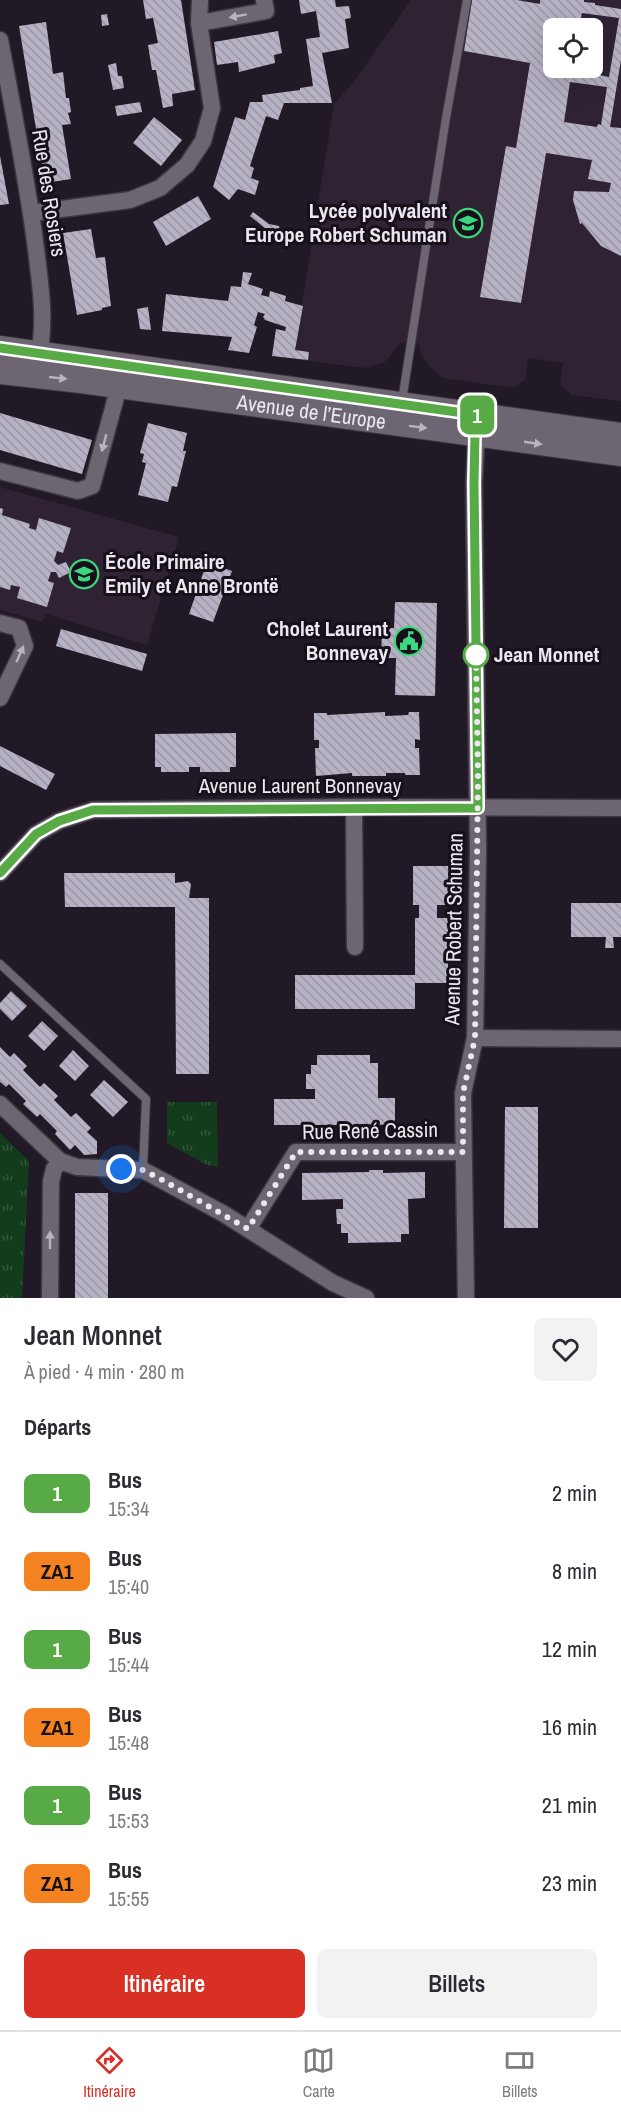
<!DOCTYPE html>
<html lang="fr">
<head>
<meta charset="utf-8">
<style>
	:root { --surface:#fff; --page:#f2f2f3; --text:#2b2b33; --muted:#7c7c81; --line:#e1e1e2; --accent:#d93025 }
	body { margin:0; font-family:"Archivo Narrow",sans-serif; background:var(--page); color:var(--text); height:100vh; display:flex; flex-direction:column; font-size:22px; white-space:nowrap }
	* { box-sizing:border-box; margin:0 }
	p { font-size:20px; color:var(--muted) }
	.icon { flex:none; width:33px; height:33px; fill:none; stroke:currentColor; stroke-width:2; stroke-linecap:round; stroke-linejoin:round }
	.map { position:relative; height:1298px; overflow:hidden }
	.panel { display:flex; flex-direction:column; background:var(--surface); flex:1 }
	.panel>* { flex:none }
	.badge { padding:0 12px; border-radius:9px; font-size:21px; line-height:39px }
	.buttons { position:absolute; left:543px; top:18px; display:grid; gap:12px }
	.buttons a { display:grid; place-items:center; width:60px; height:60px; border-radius:9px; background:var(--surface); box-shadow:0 6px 24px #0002; font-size:30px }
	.you { position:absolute; width:30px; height:30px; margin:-15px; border:4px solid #fff; border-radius:50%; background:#1a73e8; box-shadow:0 0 0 9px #1a73e833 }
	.map>.badge { position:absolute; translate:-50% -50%; box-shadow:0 0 0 3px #fff }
	h2 { padding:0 24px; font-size:22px; line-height:54px }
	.round { display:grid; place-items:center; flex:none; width:63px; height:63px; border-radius:9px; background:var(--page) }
	.summary { display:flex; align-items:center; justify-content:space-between; height:102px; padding:0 24px }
	h1 { font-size:28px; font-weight:600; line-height:45px }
	.primary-button { display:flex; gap:12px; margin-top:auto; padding:12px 24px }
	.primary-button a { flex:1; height:69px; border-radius:9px; background:var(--accent); color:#fff; font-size:24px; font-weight:600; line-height:69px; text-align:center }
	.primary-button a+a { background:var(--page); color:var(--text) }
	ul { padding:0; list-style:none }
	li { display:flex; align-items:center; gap:18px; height:78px; padding:0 24px }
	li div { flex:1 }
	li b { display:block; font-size:22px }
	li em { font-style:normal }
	li .badge { min-width:66px; font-weight:700; text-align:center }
	.menu { display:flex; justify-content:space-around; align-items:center; height:84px; border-top:2px solid var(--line); background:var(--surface); font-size:16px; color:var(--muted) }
	.menu a { display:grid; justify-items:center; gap:3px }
	.menu .current { color:var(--accent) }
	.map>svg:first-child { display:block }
	.built { fill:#2e2233; fill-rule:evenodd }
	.park { fill:url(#park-tufts) }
	.building { fill:url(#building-back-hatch); fill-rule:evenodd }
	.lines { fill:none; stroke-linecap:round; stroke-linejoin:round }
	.lane-casing { stroke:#3c3640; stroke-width:10 }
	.street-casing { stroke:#3c3640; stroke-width:19 }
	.secondary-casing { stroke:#3c3640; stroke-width:26 }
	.lane { stroke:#6e6573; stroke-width:8 }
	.street { stroke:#6e6573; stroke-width:16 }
	.secondary { stroke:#6e6573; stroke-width:24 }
	.oneway { fill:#bab2bd }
	.line-casing { stroke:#fff; stroke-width:14 }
	.line { stroke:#57aa46; stroke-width:9 }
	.walk { stroke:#ece6ef; stroke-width:6; stroke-dasharray:0 10.8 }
	.stop-dot { fill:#fff; stroke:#57aa46; stroke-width:3 }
	.labels { text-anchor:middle; stroke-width:6; stroke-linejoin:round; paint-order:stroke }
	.street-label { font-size:21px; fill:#ece6ef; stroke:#17101b }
	.poi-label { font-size:21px; font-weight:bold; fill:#ece6ef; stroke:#17101b; text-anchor:end }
	.stop-label { font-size:21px; font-weight:bold; fill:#ece6ef; stroke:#17101b; text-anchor:start }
</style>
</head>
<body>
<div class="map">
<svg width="621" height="1298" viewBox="0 0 621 1298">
	<defs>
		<pattern id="park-tufts" width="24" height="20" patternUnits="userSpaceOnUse" patternTransform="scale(1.5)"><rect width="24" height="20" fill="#123c1b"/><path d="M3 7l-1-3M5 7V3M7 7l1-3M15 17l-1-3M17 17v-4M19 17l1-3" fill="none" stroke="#35583c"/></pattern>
		<pattern id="building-back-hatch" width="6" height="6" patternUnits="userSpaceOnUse" patternTransform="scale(1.5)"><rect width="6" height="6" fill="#b6b1c3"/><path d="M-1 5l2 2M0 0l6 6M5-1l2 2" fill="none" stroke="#9a96a4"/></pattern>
	</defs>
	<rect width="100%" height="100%" fill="#211925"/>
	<g class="built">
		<path d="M411 0H621V401L572 395 560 385 563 363 528 358 525 380 513 388 442 378 430 367 421 354 419 345 400 343 385 362 365 368 293 359 334 104 353 83ZM554 28H592V68H554Z"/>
		<path d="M0 487 179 537 147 645 46 614 42 622 0 610Z"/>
	</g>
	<g class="park">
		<path d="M167 1102H217L218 1167 207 1165 167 1143Z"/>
		<path d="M0 1133 29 1161 22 1298H0Z"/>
	</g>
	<g class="building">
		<path d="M143 0H181L195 90 172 94 173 106 163 108 156 70H152L148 45 158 43 153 18 146 19Z"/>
		<path d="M299 0H335L336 7 349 6 351 18 345 19 349 48 322 53 332 103H284L278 120 266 116 250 166 254 168 251 178 259 181 255 195 238 189 229 200 213 187 235 117 245 120 250 102H263L262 95 300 90V88L313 86 306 39 320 37 316 11 301 14Z"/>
		<path d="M472 0H517L540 4V0H584V2L595 3V5L621 9V60L610 127 621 128V256L601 246 582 223 580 224 573 200 574 191 609 192 611 183 588 179 592 160 546 153 521 303 480 297 506 146 516 148 530 63 464 51ZM582 13 619 18 609 77 573 70V68H554V28H579ZM570 82 607 87 601 125 598 124 597 127 564 122Z"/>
		<path d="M107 14 109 25 102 26 101 15Z"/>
		<path d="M46 22 53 74 63 72 66 98H69L71 112 68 113 71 124 62 125 71 179 45 183 19 26Z"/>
		<path d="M278 31 282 53 274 55 275 63 239 72 238 62 217 65 214 42Z"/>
		<path d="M116 63 118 76H122L124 88 113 90 108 65Z"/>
		<path d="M140 102 142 112 117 116 115 106Z"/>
		<path d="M154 117 182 140 161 166 133 143Z"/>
		<path d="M0 156 9 204 0 205Z"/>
		<path d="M198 196 211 219 166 246 153 222Z"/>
		<path d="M253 212 269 224 279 226 280 231 266 229 250 216Z"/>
		<path d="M91 229 96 258 105 257 111 306 102 308V310L77 315 63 233Z"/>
		<path d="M243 272 252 273 248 284 263 289 261 295 269 297 270 291 286 296 285 301 303 306 295 350 309 352 308 360 272 356 276 329 285 331 286 327 265 320 263 317 265 314 258 312 254 325 257 327 249 353 228 350 232 337 162 331 166 294 228 301 231 286 241 287Z"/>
		<path d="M148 307 151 330 140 329 137 309Z"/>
		<path d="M0 413 92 440 82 474 0 450Z"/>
		<path d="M148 423 187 433 183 451H186L177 487 172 486 168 502 138 495 146 463 142 462 144 454 140 453Z"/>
		<path d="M0 508 3 509 2 515 30 524 29 528 36 530 39 518 71 528 63 553 57 551 54 561 58 565 66 562 71 572 59 578 56 572H51L48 581 54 583 47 607 17 598 20 587 11 585 10 590 0 587Z"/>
		<path d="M207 562 232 571 213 622 189 614Z"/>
		<path d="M395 602 437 603 435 696 395 695 396 658H381L382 628H394Z"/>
		<path d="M61 629 147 654 142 671 56 646Z"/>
		<path d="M385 712V716L408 715 409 712H419L420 740 415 739V748H419L420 775H405V773H386V776H352V773L316 776 315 748H319V740H314V713H327V715Z"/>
		<path d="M236 733V767H230V772H200V767H189V772H161V767H155V734Z"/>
		<path d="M0 746 55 774 46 790 0 766Z"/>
		<path d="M413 866H449V905H437V918H448V983H415V1009H295V975H415V918H419V905H413Z"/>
		<path d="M64 873H175V883L188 881 191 884 189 898H209V1074H176L175 907H65Z"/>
		<path d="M571 903H621V937H613L614 948H605L606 937H571Z"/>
		<path d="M11 991 27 1006 12 1021 0 1009V1003Z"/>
		<path d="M42 1021 58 1036 44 1051 28 1036Z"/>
		<path d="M0 1047 10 1057 14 1053 27 1066 23 1070 40 1087 44 1083 58 1096 54 1100 71 1117 76 1113 91 1128 87 1132 97 1141V1154L84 1155 75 1145 70 1150 55 1134 57 1131 40 1114 37 1117 25 1106 23 1104 26 1101 9 1084 6 1087 0 1082Z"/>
		<path d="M73 1050 89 1066 75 1081 59 1066Z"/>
		<path d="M317 1055H370V1063H378V1098H395V1125L355 1124V1127H341V1125H274V1099H315V1089H306V1074H311V1065H317Z"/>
		<path d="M104 1080 128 1102 113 1117 90 1095Z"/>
		<path d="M505 1107H538V1228H504Z"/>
		<path d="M369 1170H383V1173L425 1172V1198L408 1199 409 1234H401V1242L348 1243V1233H341V1224H337L336 1209H343V1199L302 1200V1173L369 1172Z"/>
		<rect x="75" y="1193" width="33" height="105"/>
	</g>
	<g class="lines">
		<g class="lane-casing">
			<g id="lane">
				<path d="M402 401 446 118 467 0"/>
				<path d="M0 964 146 1099 143 1170"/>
			</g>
		</g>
		<g class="street-casing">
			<g id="street">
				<path d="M199 23 266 11 264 0"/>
				<path d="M0 40C13 110 27 179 36 249 40 283 46 319 39 354"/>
				<path d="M31 213 130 200 160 188 187 165 203 141 212 108 199 23 200 0"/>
				<path d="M0 471 78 491 92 486 119 386"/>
				<path d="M0 623 19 628 25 646 0 698"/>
				<path d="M354 807 355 947"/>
				<path d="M0 873 36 834 59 821 93 810 354 807 621 808"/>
				<path d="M475 1038 621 1039"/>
				<path d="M0 1104 60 1161 77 1167 143 1170 224 1214 333 1283 366 1298"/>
				<path d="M248 1229 296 1152H463"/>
				<path d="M50 1298 51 1181 54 1169 60 1161"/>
				<path d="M466 1298 463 1093 475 1038 478 850 474 483 477 424"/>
			</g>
		</g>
		<g class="secondary-casing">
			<g id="secondary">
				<path d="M0 348 621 435"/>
				<path id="s1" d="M0 372 81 381 621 454"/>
			</g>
		</g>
		<use href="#lane" class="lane"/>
		<use href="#street" class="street"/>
		<use href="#secondary" class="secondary"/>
	</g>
	<defs><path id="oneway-solid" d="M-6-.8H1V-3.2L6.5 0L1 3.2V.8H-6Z" transform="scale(1.5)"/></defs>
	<g class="oneway">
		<use href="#oneway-solid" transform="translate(238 16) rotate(170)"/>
		<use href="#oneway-solid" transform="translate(58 378) rotate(6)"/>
		<use href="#oneway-solid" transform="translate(418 427) rotate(7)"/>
		<use href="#oneway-solid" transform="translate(104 443) rotate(105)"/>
		<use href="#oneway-solid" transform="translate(533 443) rotate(8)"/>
		<use href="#oneway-solid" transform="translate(20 654) rotate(-66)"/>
		<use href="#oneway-solid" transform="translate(50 1240) rotate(-90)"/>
	</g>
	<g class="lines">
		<g class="line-casing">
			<path id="line" d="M0 348 478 415 475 434 474 483 478 808 93 810 59 821 36 834 0 873"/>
		</g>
		<use href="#line" class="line"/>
		<path class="walk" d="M121 1169 143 1170 159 1178 248 1229 296 1152H463V1093L475 1038 478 774 476 655"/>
	</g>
	<defs>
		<g id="school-ring" transform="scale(1.5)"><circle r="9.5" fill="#17101b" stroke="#3cd77e" stroke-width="1.5"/><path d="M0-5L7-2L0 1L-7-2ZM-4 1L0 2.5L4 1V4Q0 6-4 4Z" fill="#3cd77e"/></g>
		<g id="civic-ring" transform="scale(1.5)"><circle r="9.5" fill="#17101b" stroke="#3cd77e" stroke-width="1.5"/><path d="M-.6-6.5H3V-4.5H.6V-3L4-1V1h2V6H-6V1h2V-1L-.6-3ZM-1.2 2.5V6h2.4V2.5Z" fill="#3cd77e"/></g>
	</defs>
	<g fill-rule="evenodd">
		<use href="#school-ring" x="468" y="223"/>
		<use href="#school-ring" x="84" y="574"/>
		<use href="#civic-ring" x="409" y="641"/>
	</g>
	<circle class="stop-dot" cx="476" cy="655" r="12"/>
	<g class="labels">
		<g class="street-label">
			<text transform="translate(49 193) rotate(81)" y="7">Rue des Rosiers</text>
			<text dy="7" stroke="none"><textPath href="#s1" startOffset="314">Avenue de l’Europe</textPath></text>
			<text x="300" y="793">Avenue Laurent Bonnevay</text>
			<text transform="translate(454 929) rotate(-89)" y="7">Avenue Robert Schuman</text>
			<text transform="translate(370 1131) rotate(-1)" y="7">Rue René Cassin</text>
		</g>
		<g class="poi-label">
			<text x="447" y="218">Lycée polyvalent<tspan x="447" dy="24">Europe Robert Schuman</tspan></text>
			<text x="105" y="569" text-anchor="start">École Primaire<tspan x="105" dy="24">Emily et Anne Brontë</tspan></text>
			<text x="388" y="636">Cholet Laurent<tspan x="388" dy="24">Bonnevay</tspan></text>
		</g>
		<g class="stop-label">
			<text x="494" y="662">Jean Monnet</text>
		</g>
	</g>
</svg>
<div class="buttons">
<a><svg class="icon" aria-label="locate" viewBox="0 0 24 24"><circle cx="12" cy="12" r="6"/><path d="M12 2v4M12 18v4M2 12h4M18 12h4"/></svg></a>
</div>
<div class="you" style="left:121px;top:1169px"></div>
<b class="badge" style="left:477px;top:415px;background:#57aa46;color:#fff">1</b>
</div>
<section class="panel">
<div class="summary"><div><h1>Jean Monnet</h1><p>À pied · 4 min · 280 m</p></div><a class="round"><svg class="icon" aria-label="heart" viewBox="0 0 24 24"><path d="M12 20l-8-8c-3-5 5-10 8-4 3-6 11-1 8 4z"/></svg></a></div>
<h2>Départs</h2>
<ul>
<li><span class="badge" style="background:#57aa46;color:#fff">1</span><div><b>Bus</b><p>15:34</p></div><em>2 min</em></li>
<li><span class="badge" style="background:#f58220;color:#111">ZA1</span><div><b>Bus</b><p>15:40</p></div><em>8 min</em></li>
<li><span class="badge" style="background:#57aa46;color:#fff">1</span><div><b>Bus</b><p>15:44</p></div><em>12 min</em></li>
<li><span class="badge" style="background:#f58220;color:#111">ZA1</span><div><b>Bus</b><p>15:48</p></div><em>16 min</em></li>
<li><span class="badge" style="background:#57aa46;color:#fff">1</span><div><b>Bus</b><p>15:53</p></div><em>21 min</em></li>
<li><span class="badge" style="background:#f58220;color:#111">ZA1</span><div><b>Bus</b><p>15:55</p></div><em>23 min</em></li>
</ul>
<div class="primary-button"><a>Itinéraire</a><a>Billets</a></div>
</section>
<nav class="menu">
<a class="current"><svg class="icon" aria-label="directions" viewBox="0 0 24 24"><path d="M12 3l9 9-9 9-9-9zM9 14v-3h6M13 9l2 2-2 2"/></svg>Itinéraire</a>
<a><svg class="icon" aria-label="map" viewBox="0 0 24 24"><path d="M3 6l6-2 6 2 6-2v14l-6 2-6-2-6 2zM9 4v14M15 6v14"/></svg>Carte</a>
<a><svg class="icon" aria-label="tickets" viewBox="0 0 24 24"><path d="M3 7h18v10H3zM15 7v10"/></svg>Billets</a>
</nav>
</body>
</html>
